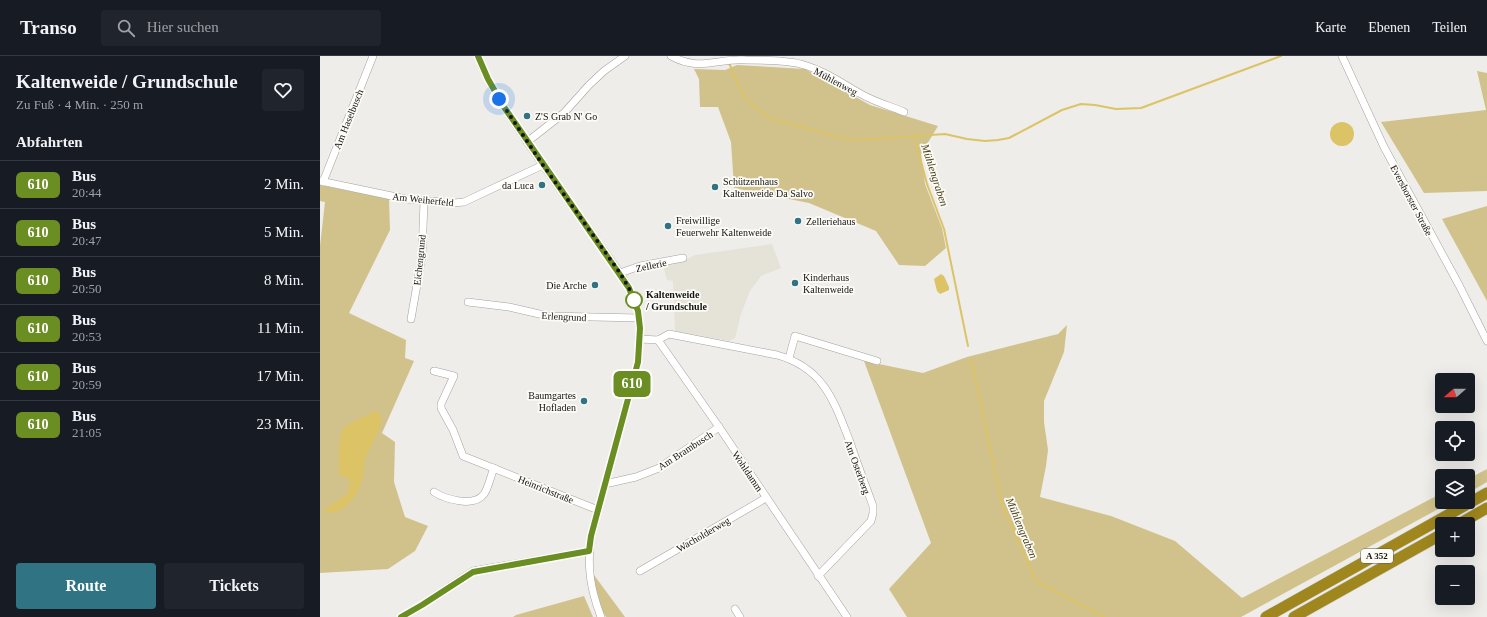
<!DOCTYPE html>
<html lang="de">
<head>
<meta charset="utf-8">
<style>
	:root { --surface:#171b24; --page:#20242c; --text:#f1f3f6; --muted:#9ea1a6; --line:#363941; --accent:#307484 }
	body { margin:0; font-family:Georgia,serif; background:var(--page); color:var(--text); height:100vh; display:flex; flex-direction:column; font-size:15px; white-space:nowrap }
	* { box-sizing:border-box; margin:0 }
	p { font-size:13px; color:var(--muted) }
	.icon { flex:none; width:22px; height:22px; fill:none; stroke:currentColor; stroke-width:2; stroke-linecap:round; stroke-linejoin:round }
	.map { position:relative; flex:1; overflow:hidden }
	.details { display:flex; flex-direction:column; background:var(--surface); width:320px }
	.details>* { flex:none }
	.badge { padding:0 8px; border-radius:6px; font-size:14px; line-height:26px }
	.needle { width:26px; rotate:250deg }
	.buttons { position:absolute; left:1115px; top:317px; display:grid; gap:8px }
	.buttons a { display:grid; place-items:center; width:40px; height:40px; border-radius:4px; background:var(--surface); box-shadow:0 4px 16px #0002; font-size:20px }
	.you { position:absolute; width:20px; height:20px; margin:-10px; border:3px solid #fff; border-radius:50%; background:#1a73e8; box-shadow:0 0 0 6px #1a73e833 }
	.map>.badge { position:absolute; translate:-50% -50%; box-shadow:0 0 0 2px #fff }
	h2 { padding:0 16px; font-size:15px; line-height:36px }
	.round { display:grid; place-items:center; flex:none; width:42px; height:42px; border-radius:4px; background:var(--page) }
	.headline { display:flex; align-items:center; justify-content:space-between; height:68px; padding:0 16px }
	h1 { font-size:19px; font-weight:600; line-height:30px }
	.action { display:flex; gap:8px; margin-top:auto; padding:8px 16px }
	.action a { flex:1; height:46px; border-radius:4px; background:var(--accent); color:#fff; font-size:16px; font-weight:600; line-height:46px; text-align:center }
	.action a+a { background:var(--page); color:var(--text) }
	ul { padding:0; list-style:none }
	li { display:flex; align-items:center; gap:12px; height:48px; padding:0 16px; border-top:1px solid var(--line) }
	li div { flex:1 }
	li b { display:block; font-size:15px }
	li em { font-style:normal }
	li .badge { min-width:44px; font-weight:700; text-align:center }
	header { display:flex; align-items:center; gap:24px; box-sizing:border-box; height:56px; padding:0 20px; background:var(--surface); border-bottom:1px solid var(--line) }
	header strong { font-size:19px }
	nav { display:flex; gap:22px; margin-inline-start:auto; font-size:14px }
	.search { width:280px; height:36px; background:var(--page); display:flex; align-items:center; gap:10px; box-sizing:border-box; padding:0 14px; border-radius:4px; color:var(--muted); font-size:15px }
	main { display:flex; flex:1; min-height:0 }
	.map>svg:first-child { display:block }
	.built { fill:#e5e2d7 }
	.green { fill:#d1c28c }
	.water { fill:#dbc366 }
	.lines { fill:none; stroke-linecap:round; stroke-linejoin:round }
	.stream { stroke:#dbc366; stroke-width:2 }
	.minor-casing { stroke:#a3a29e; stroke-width:8 }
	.highway-casing { stroke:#cbcbcb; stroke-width:12 }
	.minor { stroke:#fff; stroke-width:7 }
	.highway { stroke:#9f871d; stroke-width:11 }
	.line-casing { stroke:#fff; stroke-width:9 }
	.line { stroke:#6b8e23; stroke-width:6 }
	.walk { stroke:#131312; stroke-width:4; stroke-dasharray:0 7.2 }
	.poi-dot { fill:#307484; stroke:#fcfbf6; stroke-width:1.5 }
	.stop-dot { fill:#fff; stroke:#6b8e23; stroke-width:2 }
	.labels { text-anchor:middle; stroke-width:3.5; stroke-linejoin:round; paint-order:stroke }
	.shield { fill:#fcfbf6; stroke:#595956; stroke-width:1 }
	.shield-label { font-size:9px; font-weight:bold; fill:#131312 }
	.street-label { font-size:10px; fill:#131312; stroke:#fcfbf6 }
	.poi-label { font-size:10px; fill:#131312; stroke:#fcfbf6; text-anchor:start }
	.stop-label { font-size:10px; font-weight:bold; fill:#131312; stroke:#fcfbf6; text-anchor:start }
	.water-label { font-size:11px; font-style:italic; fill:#483e16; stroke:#fcfbf6 }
</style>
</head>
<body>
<header>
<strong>Transo</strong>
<div class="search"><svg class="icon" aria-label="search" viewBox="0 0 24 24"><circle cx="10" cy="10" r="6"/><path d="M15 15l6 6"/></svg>Hier suchen</div>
<nav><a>Karte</a><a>Ebenen</a><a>Teilen</a></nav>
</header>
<main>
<section class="details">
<div class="headline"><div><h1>Kaltenweide / Grundschule</h1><p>Zu Fuß · 4 Min. · 250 m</p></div><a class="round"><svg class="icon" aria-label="heart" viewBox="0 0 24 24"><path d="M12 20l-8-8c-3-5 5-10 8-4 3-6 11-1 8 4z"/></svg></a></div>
<h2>Abfahrten</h2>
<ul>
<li><span class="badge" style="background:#6b8e23;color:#fff">610</span><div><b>Bus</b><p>20:44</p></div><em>2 Min.</em></li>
<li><span class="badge" style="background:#6b8e23;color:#fff">610</span><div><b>Bus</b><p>20:47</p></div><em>5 Min.</em></li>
<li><span class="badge" style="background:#6b8e23;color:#fff">610</span><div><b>Bus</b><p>20:50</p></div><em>8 Min.</em></li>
<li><span class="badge" style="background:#6b8e23;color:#fff">610</span><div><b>Bus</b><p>20:53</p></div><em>11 Min.</em></li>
<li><span class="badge" style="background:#6b8e23;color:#fff">610</span><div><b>Bus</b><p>20:59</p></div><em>17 Min.</em></li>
<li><span class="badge" style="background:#6b8e23;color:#fff">610</span><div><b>Bus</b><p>21:05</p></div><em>23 Min.</em></li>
</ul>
<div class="action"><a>Route</a><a>Tickets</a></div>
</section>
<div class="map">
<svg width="1167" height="561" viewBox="0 0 1167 561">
	<rect width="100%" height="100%" fill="#eeede9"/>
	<path class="built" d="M452 188 461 212 441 220 430 235 421 258 415 282 409 285 355 275 353 225 347 224 343 209 365 204 375 199Z"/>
	<g class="green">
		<path d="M417 9 485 13 550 49 618 70 601 98 605 128 622 172 626 192 605 210 579 209 556 175 489 147 414 132 411 86 398 51H380L379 23 374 13 405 14Z"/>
		<path d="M1157 15 1167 17V135L1104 137 1061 66 1166 54Z"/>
		<path d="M0 129 69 143 70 174 29 257 86 284 85 302 94 305 62 377 75 386 74 426 85 461 108 470 95 495 68 513 0 517V190L5 146 0 145Z"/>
		<path d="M1167 150V245L1122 163Z"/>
		<path d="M747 269 744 296 724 345V366L728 394 726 410 720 441 791 460 855 485 922 542 1122 437V446H1131L921 561H587L569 533 611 487 544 305 603 317 647 301 738 278Z"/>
		<path d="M1167 407V426L1148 437V423L1167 413Z"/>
		<path d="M271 515 305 561H286L282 554Z"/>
		<path d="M264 540 273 561H193L196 559Z"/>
	</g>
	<g class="water">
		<circle cx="1022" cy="78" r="12"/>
		<path d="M621 218 624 220 629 231V234L620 238 617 235 614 223Z"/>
		<path d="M53 356H59L62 365C58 378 51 389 46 401 44 405 44 409 44 413 42 429 36 443 23 452 17 456 12 458 6 456L4 454 27 438 29 433 30 424 26 421 19 419C19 403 17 386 24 371Z"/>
	</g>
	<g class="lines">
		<g class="stream">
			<path d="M409 7 422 36 430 47 450 62 521 82 537 84 625 78 647 83 665 85 678 84 689 82 742 54 761 48 775 49 796 53 821 52 961 0"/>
			<path d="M594 79 607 128 624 173 648 290"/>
			<path d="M651 303 682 448 716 525 784 561"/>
		</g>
		<g class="minor-casing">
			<g id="minor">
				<path d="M158 0C170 32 189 59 208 87 238 131 269 174 300 217L309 232 318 255 320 273 318 306 271 480C267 511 270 532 281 561"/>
				<path d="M351 0C380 16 397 2 426 4 441 4 470 4 484 9 505 15 523 28 541 38 555 46 570 50 584 56"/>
				<path d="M1022 0 1064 91 1139 229 1167 285"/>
				<path d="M207 86 244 57 269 29 284 15 305 0"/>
				<path d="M0 125 86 143 134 147 144 146 223 109"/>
				<path d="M3 126 53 0"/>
				<path d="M300 217 320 210 363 202"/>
				<path d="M148 246 189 251 228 260 319 262"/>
				<path d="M91 263 102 200 104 145"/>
				<path d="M320 283 338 284"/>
				<path d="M338 284 349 278 457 299C504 312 514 345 530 386 537 407 545 428 553 450V457L551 465 498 520"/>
				<path d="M338 284 399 371 527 561"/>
				<path d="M469 302 475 280 557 305"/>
				<path d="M114 315 134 320 121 348V352L133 374 143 400 278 454"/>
				<path d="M285 428 316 421 339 412 399 371"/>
				<path d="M114 436C125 443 154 452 164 438 168 433 171 419 174 412"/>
				<path d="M320 515 446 442"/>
				<path d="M415 553 420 561"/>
				<path d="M81 561 102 549 153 515 269 495"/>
			</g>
		</g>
		<g class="highway-casing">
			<g id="highway">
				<path d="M1139 468 1167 452"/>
				<path d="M946 561 1167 437"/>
				<path d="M974 561 1122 478"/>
			</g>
		</g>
		<use href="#minor" class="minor"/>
		<use href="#highway" class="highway"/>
	</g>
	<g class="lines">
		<g class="line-casing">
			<path id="line" d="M81 561 102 549 153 516 269 495 271 480 318 306 320 272 318 255 309 232 184 51 168 23 158 0"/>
		</g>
		<use href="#line" class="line"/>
		<path class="walk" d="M179 43 223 109 300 217 309 232 315 247 314 244"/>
	</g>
	<g class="poi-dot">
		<circle cx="207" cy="60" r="4"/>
		<circle cx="222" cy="129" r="4"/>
		<circle cx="395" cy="131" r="4"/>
		<circle cx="478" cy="165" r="4"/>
		<circle cx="348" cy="170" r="4"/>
		<circle cx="475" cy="227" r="4"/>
		<circle cx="275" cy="229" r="4"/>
		<circle cx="264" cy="345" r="4"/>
	</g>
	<circle class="stop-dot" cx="314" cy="244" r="8"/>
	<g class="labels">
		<rect class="shield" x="1041" y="493" width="32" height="14" rx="3"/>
		<g class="shield-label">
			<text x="1057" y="503">A 352</text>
		</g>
		<g class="street-label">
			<text transform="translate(516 25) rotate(28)" y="4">Mühlenweg</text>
			<text transform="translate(28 63) rotate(-68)" y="4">Am Haselbusch</text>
			<text transform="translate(103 143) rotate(6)" y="4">Am Weiherfeld</text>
			<text transform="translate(1092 144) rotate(62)" y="4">Evershorster Straße</text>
			<text transform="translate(99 204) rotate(-84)" y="4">Eichengrund</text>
			<text transform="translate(331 209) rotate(-12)" y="4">Zellerie</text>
			<text transform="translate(244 260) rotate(3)" y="4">Erlengrund</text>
			<text transform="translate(365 394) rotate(-33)" y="4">Am Brambusch</text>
			<text transform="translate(538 411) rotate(70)" y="4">Am Osterberg</text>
			<text transform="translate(428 415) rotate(56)" y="4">Wohldamm</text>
			<text transform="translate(226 433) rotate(22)" y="4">Heinrichstraße</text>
			<text transform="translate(383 478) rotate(-30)" y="4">Wacholderweg</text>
		</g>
		<g class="poi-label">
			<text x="215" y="64">Z'S Grab N' Go</text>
			<text x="403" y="129">Schützenhaus<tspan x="403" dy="12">Kaltenweide Da Salvo</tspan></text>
			<text x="214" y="133" text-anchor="end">da Luca</text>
			<text x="356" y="168">Freiwillige<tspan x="356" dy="12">Feuerwehr Kaltenweide</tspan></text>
			<text x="486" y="169">Zelleriehaus</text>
			<text x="483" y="225">Kinderhaus<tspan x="483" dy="12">Kaltenweide</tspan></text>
			<text x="267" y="233" text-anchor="end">Die Arche</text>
			<text x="256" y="343" text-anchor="end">Baumgartes<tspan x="256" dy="12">Hofladen</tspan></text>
		</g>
		<g class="stop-label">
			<text x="326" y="242">Kaltenweide<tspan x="326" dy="12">/ Grundschule</tspan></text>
		</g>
		<g class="water-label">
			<text transform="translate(615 119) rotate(72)" y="4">Mühlengraben</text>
			<text transform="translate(702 472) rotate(67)" y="4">Mühlengraben</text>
		</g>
	</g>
</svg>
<div class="buttons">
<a><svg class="needle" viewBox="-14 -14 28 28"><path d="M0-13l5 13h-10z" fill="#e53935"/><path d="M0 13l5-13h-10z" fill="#9ea1a6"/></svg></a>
<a><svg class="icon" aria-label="locate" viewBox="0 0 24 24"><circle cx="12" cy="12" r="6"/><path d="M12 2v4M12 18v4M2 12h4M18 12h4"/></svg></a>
<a><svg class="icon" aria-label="layers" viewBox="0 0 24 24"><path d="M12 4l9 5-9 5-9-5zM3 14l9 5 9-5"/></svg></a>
<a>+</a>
<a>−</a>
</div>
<div class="you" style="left:179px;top:43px"></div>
<b class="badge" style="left:312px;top:328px;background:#6b8e23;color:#fff">610</b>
</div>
</main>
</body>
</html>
